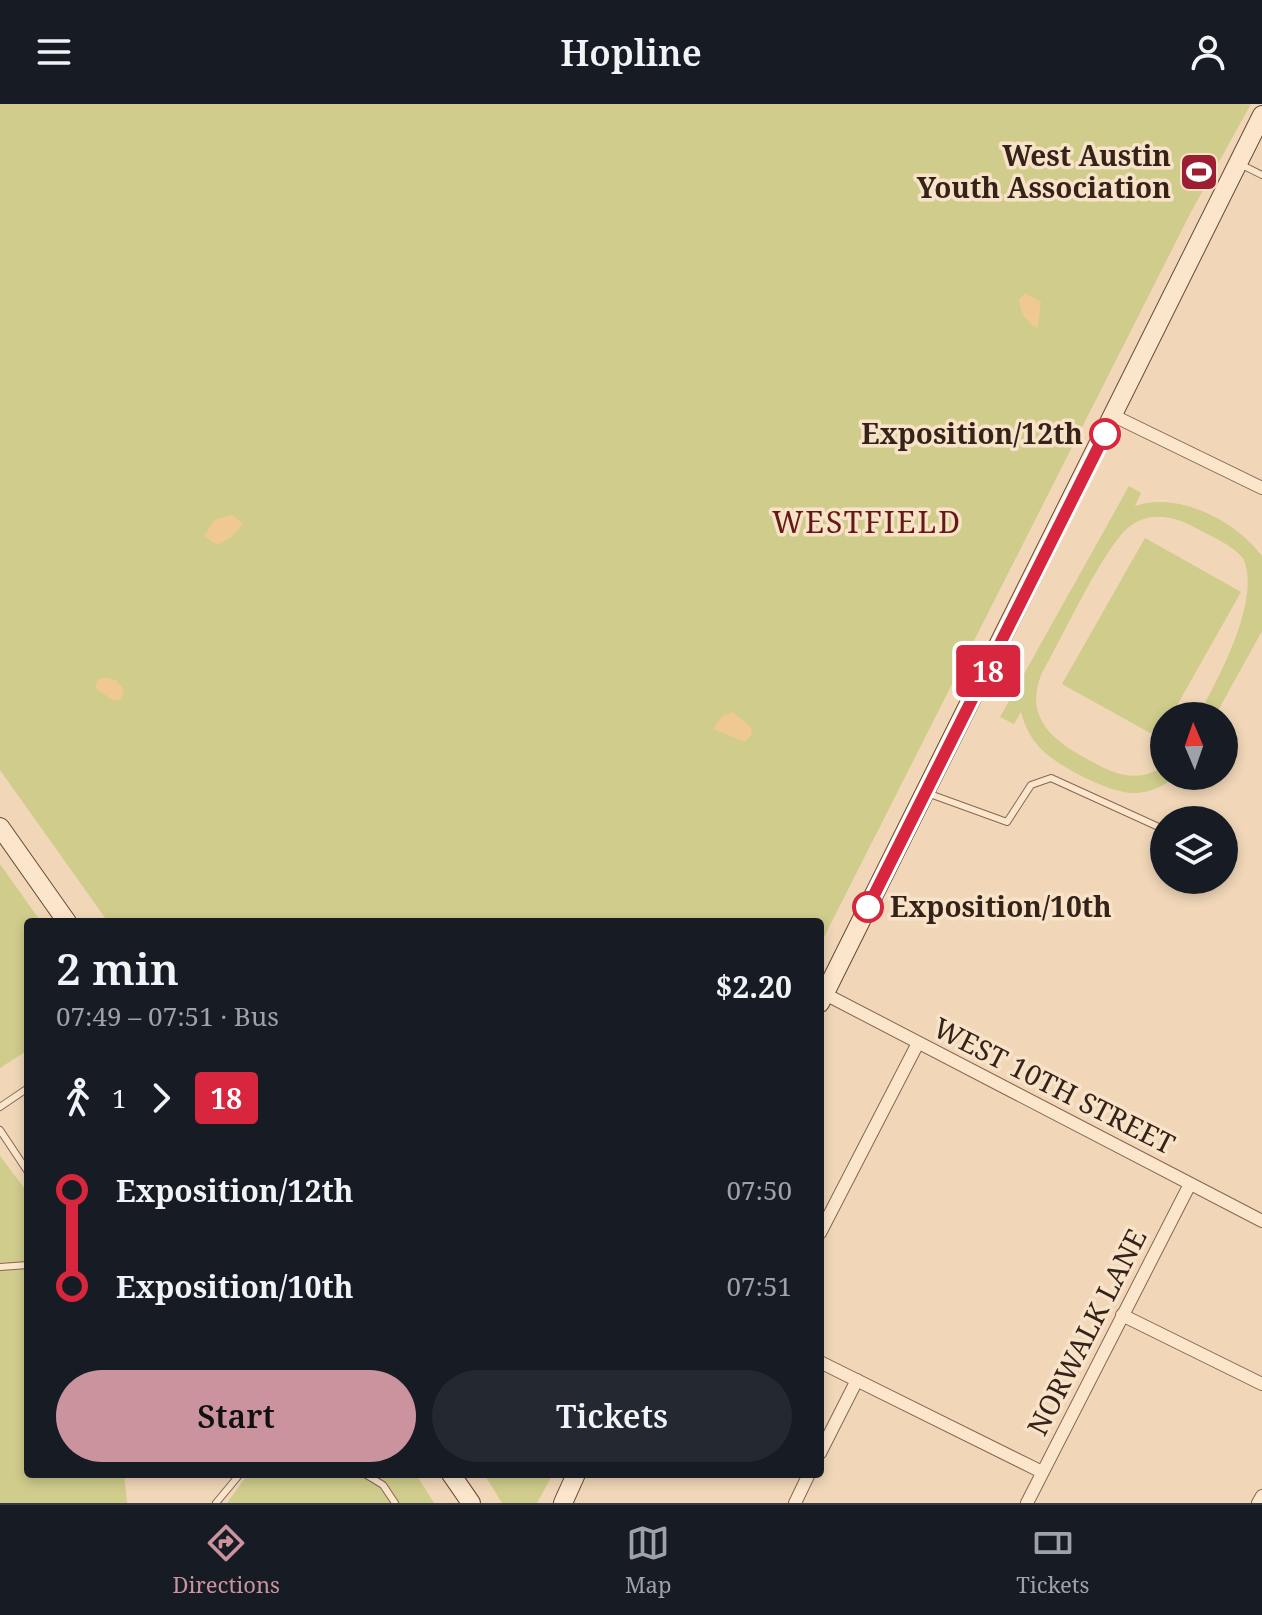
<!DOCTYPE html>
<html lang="en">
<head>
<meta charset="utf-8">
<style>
	:root { --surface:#171b24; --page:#242831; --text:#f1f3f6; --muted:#9ea1a6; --line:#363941; --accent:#ca939e }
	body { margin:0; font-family:"Noto Serif",serif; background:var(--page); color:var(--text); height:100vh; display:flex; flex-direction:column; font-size:30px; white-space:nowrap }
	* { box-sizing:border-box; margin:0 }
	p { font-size:26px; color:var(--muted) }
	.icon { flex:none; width:44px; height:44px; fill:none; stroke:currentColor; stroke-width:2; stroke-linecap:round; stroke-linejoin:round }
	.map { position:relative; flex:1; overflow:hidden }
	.drawer { position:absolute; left:24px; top:814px; width:800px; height:560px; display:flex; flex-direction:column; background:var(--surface); border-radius:8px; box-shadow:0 4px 12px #0003 }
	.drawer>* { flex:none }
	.badge { padding:0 16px; border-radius:6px; font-size:28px; line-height:52px }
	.needle { width:52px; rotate:358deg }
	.buttons { position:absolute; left:1150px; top:598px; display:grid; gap:16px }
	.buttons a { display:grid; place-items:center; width:88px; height:88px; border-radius:50%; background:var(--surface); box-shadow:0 4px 12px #0003; font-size:40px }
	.map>.badge { position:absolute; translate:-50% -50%; box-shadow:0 0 0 4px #fff }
	.legs { display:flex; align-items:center; gap:12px; height:88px; padding:0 32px; font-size:26px }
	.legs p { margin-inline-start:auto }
	.head { display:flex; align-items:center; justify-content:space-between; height:136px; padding:0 32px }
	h1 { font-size:44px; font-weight:600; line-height:60px }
	.cta { display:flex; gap:16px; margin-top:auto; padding:16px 32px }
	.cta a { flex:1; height:92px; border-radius:48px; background:var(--accent); color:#111; font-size:32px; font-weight:600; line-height:92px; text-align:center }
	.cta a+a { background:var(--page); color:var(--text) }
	ul { padding:0 32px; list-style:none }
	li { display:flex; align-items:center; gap:28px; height:96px; font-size:30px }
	li i { display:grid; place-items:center; width:12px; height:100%; margin:0 10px; background:currentColor }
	li i::after { content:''; width:20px; height:20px; margin:-10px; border:6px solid; border-radius:50%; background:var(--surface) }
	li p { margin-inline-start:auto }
	li:first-child i { background:linear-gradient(#0000 50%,currentColor 0) }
	li:last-child i { background:linear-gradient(currentColor 50%,#0000 0) }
	header { display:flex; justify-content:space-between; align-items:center; height:104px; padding:0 32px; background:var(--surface); font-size:36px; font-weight:600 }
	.menu { display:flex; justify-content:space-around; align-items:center; height:112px; border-top:2px solid var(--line); background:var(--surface); font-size:22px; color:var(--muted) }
	.menu a { display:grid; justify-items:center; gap:4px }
	.menu .current { color:var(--accent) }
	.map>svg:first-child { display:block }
	.green { fill:#cfcc8c }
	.sand { fill:#f0c892 }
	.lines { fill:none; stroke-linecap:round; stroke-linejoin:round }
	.lane-casing { stroke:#886652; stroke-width:8 }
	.street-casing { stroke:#886652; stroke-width:14 }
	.secondary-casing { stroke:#694736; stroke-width:20 }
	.lane { stroke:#fbe6cc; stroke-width:6 }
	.street { stroke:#fbe6cc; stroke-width:12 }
	.secondary { stroke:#fbe6cc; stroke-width:18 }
	.line-1-casing { stroke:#fff; stroke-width:18 }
	.line-1 { stroke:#d7263d; stroke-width:12 }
	.stop-1-dot { fill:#fff; stroke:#d7263d; stroke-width:4 }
	.labels { text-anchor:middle; stroke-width:7; stroke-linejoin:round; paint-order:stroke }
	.poi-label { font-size:28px; font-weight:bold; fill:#352219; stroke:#f8e2c8; text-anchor:end }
	.stop-label { font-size:28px; font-weight:bold; fill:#352219; stroke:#f8e2c8; text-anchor:end }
	.street-label { font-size:28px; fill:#352219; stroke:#f8e2c8 }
	.neighbourhood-label { font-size:30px; letter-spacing:2px; fill:#651915; stroke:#f8e2c8 }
</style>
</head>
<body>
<header><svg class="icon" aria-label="menu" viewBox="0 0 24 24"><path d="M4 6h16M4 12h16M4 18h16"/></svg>Hopline<svg class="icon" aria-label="person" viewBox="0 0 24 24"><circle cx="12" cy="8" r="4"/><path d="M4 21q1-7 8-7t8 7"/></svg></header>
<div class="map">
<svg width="1262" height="1399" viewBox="0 0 1262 1399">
	<rect width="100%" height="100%" fill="#f1d7b8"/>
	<g class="green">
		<path d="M0 0H1251L1191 108 820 841V818H108L0 666Z"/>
		<path d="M1129 382 1141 389 1135 402C1178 387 1236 417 1262 452V527L1215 612H1198C1219 573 1262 495 1243 454 1230 439 1208 431 1192 422 1171 411 1148 408 1129 423 1105 441 1060 538 1042 569 1023 613 1053 637 1089 656 1114 670 1137 680 1164 662V672H1177C1166 681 1152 688 1137 689 1113 691 1059 663 1042 646 1031 635 1025 623 1021 608L1014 620 1000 613Z"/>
		<path d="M1145 434 1241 488 1171 612H1164V625L1159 634 1062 580Z"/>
		<path d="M0 760 41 818H28V946L0 964Z"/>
		<path d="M0 1052 28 1089V1370H124L127 1399H0Z"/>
		<path d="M248 1370H416L434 1399H227Z"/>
		<path d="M484 1370H553L537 1399H502Z"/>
	</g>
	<g class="sand">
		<path d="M1025 189 1041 198 1038 223 1035 224 1022 210 1019 196Z"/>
		<path d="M233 411 243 420 232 433 217 441 204 432 215 415Z"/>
		<path d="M106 574 116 576 123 584 122 595 114 597 95 584 98 575Z"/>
		<path d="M733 608 751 623 752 630 745 638 713 625 722 612Z"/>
	</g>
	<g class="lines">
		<g class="lane-casing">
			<g id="lane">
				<path d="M1242 61 1262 71"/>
				<path d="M927 689 1007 718 1031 681 1051 674 1163 725"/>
				<path d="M0 1003 28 984"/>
				<path d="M0 1026 28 1068"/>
				<path d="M0 1163 28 1161"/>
				<path d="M365 1370 383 1381 395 1399"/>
				<path d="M216 1399 240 1370"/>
			</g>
		</g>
		<g class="street-casing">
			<g id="street">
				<path d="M1114 312 1262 384"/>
				<path d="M825 890 1262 1117"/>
				<path d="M820 1129 918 939"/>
				<path d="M1122 1211 1262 1280"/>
				<path d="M820 1258 1042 1368"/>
				<path d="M820 1349 857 1276"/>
				<path d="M795 1399 809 1370"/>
				<path d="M1027 1399 1190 1080"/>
				<path d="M1258 1399 1262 1392"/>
			</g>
		</g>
		<g class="secondary-casing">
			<g id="secondary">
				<path d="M0 723 67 818"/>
				<path d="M820 899 1262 11"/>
				<path d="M451 1370 471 1399"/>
				<path d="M563 1399 576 1370"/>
			</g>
		</g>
		<use href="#lane" class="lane"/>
		<use href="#street" class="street"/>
		<use href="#secondary" class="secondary"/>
	</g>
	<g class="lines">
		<g class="line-1-casing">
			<path id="line-1" d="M868 803 1105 330"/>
		</g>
		<use href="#line-1" class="line-1"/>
	</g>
	<defs>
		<g id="stadium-square" transform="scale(2)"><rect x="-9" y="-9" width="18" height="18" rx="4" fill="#9b1e33" stroke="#f8e2c8"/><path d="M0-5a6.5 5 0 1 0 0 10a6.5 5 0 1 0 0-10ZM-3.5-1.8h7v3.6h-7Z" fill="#fff"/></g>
	</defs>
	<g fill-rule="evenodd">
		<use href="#stadium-square" x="1199" y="68"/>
	</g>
	<g class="stop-1-dot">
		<circle cx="1105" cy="330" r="14"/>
		<circle cx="868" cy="803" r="14"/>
	</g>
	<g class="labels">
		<g class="poi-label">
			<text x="1171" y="62">West Austin<tspan x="1171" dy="32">Youth Association</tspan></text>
		</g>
		<g class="stop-label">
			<text x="1083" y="340">Exposition/12th</text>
			<text x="890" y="813" text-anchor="start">Exposition/10th</text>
		</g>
		<g class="street-label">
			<text transform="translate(1054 982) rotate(27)" y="10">WEST 10TH STREET</text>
			<text transform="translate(1087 1228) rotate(-63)" y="10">NORWALK LANE</text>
		</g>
		<g class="neighbourhood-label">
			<text x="867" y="429">WESTFIELD</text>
		</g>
	</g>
</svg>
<div class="buttons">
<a><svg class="needle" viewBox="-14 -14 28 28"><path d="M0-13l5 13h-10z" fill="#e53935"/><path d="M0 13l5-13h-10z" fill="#9ea1a6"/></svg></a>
<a><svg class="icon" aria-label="layers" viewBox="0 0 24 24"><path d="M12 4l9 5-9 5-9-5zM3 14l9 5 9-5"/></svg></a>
</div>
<b class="badge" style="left:988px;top:567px;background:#d7263d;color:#fff">18</b>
<section class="drawer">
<div class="head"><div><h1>2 min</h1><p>07:49 – 07:51 · Bus</p></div><b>$2.20</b></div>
<div class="legs"><svg class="icon" aria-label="walk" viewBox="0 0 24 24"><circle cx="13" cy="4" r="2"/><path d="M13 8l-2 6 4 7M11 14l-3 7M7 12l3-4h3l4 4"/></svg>1<svg class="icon" aria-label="forward" viewBox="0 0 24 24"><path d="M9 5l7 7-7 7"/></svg><b class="badge" style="background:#d7263d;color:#fff">18</b></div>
<ul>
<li><i style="color:#d7263d"></i><b>Exposition/12th</b><p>07:50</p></li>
<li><i style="color:#d7263d"></i><b>Exposition/10th</b><p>07:51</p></li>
</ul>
<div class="cta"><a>Start</a><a>Tickets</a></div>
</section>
</div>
<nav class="menu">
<a class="current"><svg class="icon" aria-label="directions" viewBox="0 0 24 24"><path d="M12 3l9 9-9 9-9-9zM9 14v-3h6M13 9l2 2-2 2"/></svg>Directions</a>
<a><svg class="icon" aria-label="map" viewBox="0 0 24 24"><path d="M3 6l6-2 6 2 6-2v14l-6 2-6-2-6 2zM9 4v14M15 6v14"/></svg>Map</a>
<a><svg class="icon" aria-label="tickets" viewBox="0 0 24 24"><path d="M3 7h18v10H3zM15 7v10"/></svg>Tickets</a>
</nav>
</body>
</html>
